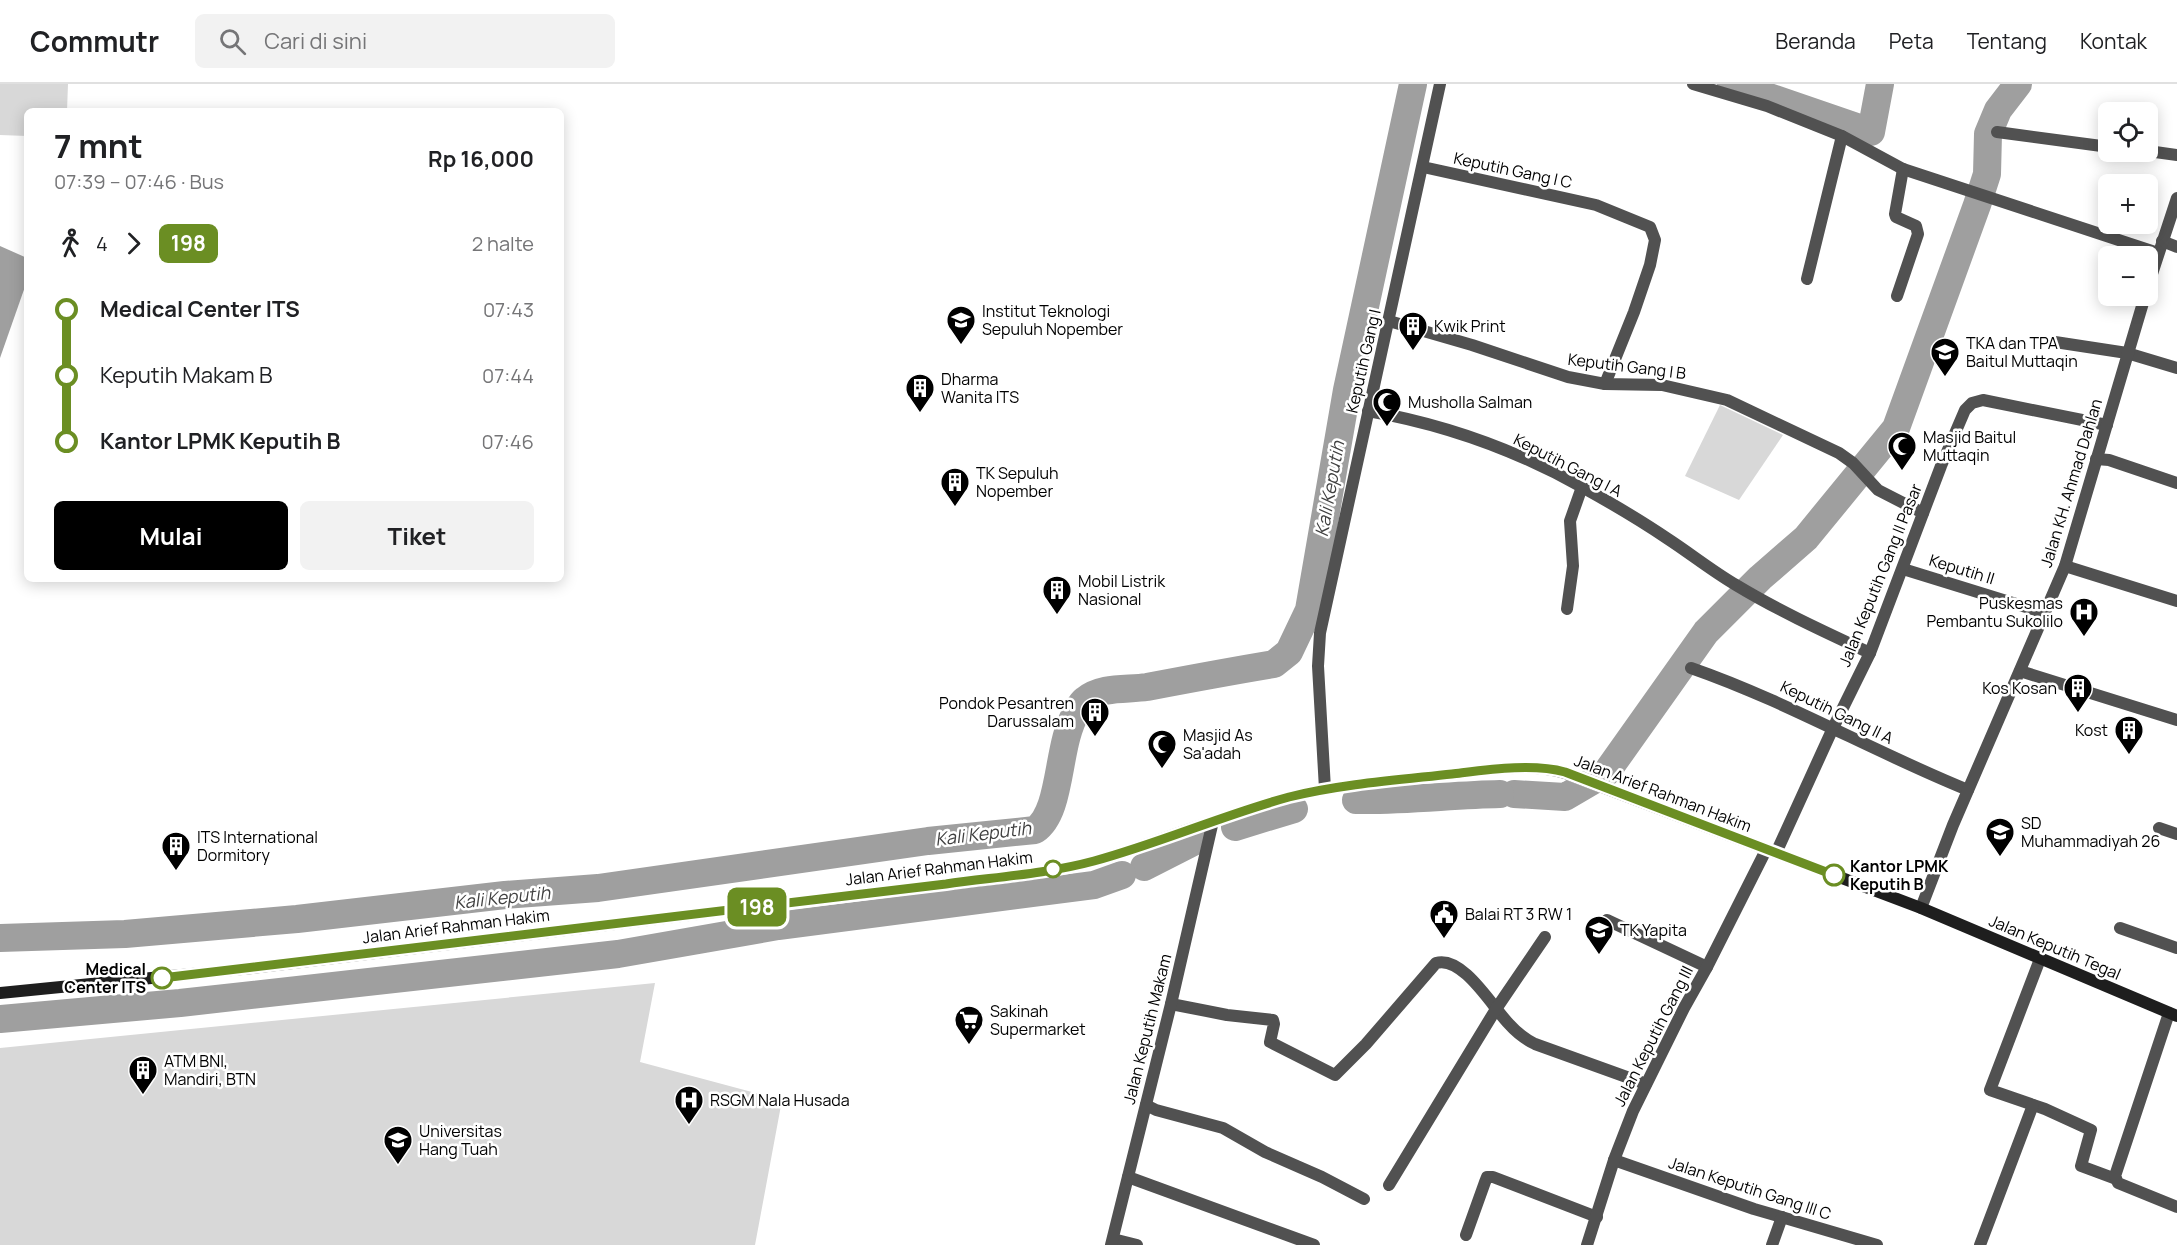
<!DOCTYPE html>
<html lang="id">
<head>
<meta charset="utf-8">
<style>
	:root { --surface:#fff; --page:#f2f2f2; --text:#202124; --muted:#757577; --line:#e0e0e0; --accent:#000 }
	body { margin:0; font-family:Manrope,sans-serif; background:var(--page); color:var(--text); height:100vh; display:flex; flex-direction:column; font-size:22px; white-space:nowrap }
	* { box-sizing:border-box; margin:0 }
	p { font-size:20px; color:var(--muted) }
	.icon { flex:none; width:33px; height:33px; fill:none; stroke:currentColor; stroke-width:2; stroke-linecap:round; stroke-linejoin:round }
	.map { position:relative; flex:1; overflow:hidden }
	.drawer { position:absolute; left:24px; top:24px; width:540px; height:474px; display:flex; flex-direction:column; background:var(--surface); border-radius:9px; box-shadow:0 3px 15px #0003 }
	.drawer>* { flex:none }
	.badge { padding:0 12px; border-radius:9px; font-size:21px; line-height:39px }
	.fabs { position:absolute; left:2098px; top:18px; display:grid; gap:12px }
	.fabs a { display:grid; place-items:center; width:60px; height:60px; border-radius:9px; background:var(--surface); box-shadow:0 3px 15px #0003; font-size:30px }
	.map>.badge { position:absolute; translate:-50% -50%; box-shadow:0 0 0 3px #fff }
	.legs { display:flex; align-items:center; gap:9px; height:66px; padding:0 30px; font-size:20px }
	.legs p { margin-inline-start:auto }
	.summary { display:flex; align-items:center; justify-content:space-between; height:102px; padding:0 30px }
	h1 { font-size:33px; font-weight:700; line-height:45px }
	.cta { display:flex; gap:12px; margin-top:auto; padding:12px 30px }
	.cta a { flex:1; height:69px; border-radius:9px; background:var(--accent); color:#fff; font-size:24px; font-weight:700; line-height:69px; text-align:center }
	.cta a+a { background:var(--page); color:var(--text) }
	ul { padding:0 30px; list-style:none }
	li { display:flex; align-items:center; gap:21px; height:66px; font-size:22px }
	li i { display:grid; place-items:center; width:9px; height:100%; margin:0 8px; background:currentColor }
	li i::after { content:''; width:15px; height:15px; margin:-8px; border:4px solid; border-radius:50%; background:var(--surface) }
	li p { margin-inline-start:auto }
	li:first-child i { background:linear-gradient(#0000 50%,currentColor 0) }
	li:last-child i { background:linear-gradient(currentColor 50%,#0000 0) }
	header { display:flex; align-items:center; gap:36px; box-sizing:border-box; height:84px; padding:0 30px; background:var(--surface); border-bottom:2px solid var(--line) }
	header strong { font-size:28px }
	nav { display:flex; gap:33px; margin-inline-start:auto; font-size:21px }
	.search { width:420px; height:54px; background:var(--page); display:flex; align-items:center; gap:15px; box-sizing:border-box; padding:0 21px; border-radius:9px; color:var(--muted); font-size:22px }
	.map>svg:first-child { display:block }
	.green { fill:#d8d8d8 }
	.water { fill:#9f9f9f }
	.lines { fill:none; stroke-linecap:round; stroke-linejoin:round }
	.river { stroke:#9f9f9f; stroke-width:28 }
	.minor { stroke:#515151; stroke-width:12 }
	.tertiary { stroke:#515151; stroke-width:12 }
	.secondary { stroke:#1e1e1e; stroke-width:12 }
	.line-1-casing { stroke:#fff; stroke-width:14 }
	.line-1 { stroke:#6b8e23; stroke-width:9 }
	.stop-1-dot { fill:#fff; stroke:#6b8e23; stroke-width:3 }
	.labels { text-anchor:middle; stroke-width:5; stroke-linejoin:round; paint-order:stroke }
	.street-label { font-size:16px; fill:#000; stroke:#fff }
	.poi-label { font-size:16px; fill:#000; stroke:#fff; text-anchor:start }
	.stop-label { font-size:16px; font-weight:bold; fill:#000; stroke:#fff; text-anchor:start }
	.water-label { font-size:18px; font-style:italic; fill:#404040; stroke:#fff }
</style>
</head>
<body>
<header>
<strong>Commutr</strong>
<div class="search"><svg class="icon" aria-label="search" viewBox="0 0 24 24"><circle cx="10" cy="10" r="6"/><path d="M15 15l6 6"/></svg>Cari di sini</div>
<nav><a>Beranda</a><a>Peta</a><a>Tentang</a><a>Kontak</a></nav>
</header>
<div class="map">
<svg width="2177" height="1161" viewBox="0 0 2177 1161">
	<rect width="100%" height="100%" fill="#fff"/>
	<g class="green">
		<path d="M0 0H68L67 27H27V52L0 51Z"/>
		<path d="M1720 321 1783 351 1739 416 1685 392Z"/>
		<path d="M655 899 640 978 782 1016 755 1161H0V964Z"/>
	</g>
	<path class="water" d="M0 162 27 174V197L0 274Z"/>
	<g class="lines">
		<g class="river">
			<path d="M1731 0 1871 48 1880 0"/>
			<path d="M1514 710 1565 713 1606 689 1706 548 1760 494 1806 454 1896 344 1977 121 1987 90 1988 50 1998 26 2018 0"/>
			<path d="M1356 716C1404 717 1452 711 1500 710"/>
			<path d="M1235 743 1294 725"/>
			<path d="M1144 783 1199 755"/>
			<path d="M0 854 125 850 297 835 505 811 598 804 928 757 1035 746C1063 727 1056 660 1077 627 1079 624 1081 619 1085 616 1102 602 1127 606 1147 603 1189 595 1232 587 1274 580L1289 568 1309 526 1347 306 1413 0"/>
			<path d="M0 935 180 919 618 870 778 842 1094 801 1122 791"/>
		</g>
		<g class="minor">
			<path d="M1693 0 1767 22 1842 52 1903 85 2158 169"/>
			<path d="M1997 48 2109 63"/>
			<path d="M2148 67 2177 71"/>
			<path d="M1423 83 1596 121 1650 143 1655 156 1650 181 1634 228 1605 300"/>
			<path d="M2162 157 2177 163"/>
			<path d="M1807 195 1842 52"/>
			<path d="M1897 212 1918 150 1916 142 1896 133 1895 130 1903 85"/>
			<path d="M1389 237 1472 261 1568 293 1605 300 1662 301 1727 316 1839 369 1853 379 1878 406 1923 429"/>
			<path d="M2055 258 2127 269 2177 284"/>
			<path d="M1368 327C1443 340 1516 366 1582 403 1611 419 1640 436 1668 455 1691 470 1712 487 1736 501 1779 527 1825 548 1870 569"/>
			<path d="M2096 375 2109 376 2177 399"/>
			<path d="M2065 482 2177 517"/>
			<path d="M1903 485 2045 529"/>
			<path d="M1567 525 1573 482 1570 437 1582 403"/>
			<path d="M1691 584C1786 617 1874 668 1968 706"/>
			<path d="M2020 587 2177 636"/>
			<path d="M1325 705 1318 582 1320 549 1440 0"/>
			<path d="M2159 744 2177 750"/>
			<path d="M1776 769 1833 644 1870 569 1941 382 1965 326 1972 319 1983 316 2107 341"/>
			<path d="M1607 836 1707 883"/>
			<path d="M2120 844 2177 864"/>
			<path d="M2040 875 1990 1006 2045 1025 2091 1046 2081 1082 2116 1095"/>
			<path d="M1171 920 1227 931 1273 936 1274 940 1270 958 1335 991 1366 960 1436 879C1463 871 1493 924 1509 940 1517 949 1525 955 1535 960L1646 1000"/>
			<path d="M2169 929 2115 1092 2118 1099 2177 1123"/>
			<path d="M1146 1021 1156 1026 1223 1044 1265 1068 1322 1093 1364 1115"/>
			<path d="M1614 1076 1754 1125 1877 1161"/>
			<path d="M1128 1093 1314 1161"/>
			<path d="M1389 1101 1496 925 1545 853"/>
			<path d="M1466 1151 1485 1098 1487 1093H1493L1597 1133"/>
			<path d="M1113 1155 1137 1161"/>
			<path d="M1111 1161 1171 920 1213 737"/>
			<path d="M1587 1161 1614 1076 1633 1027 1684 924 1707 883 1766 766"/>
			<path d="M1772 1161 1782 1133"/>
			<path d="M1980 1161 2033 1021"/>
		</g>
		<g class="tertiary">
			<path d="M2148 202 2177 114"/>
			<path d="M1921 824 1953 741 2065 482 2145 212"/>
		</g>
		<path class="secondary" d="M0 909 252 884 946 800C995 794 1046 790 1094 777 1160 759 1223 730 1289 713 1342 700 1397 696 1452 690 1486 686 1532 679 1565 689L1921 824 2177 932"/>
	</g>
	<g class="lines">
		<g class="line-1-casing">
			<path id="line-1" d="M162 894 946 800C995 793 1046 790 1094 777 1160 759 1223 731 1289 713 1342 700 1397 696 1452 690 1486 686 1532 679 1565 688L1834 791"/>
		</g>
		<use href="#line-1" class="line-1"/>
	</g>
	<defs>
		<g id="university-pin" transform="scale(1.5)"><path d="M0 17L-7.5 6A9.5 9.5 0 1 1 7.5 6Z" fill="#000" stroke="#fff"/><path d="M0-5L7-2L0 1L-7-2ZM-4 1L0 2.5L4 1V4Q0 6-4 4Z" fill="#fff"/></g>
		<g id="building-pin" transform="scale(1.5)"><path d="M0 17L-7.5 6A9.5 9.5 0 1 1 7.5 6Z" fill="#000" stroke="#fff"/><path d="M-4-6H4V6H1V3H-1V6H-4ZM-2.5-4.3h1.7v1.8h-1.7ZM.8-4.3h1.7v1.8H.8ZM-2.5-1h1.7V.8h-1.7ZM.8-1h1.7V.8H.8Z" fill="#fff"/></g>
		<g id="school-pin" transform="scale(1.5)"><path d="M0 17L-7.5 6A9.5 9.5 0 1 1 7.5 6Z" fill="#000" stroke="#fff"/><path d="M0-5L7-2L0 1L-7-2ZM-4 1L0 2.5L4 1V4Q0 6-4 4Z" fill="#fff"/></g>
		<g id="mosque-pin" transform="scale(1.5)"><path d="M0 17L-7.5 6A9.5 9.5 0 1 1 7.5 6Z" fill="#000" stroke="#fff"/><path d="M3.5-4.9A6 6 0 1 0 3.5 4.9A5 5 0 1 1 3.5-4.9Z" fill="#fff"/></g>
		<g id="hospital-pin" transform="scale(1.5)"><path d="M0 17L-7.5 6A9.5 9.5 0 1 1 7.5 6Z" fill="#000" stroke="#fff"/><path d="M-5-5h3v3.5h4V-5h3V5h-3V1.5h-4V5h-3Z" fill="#fff"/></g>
		<g id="civic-pin" transform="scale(1.5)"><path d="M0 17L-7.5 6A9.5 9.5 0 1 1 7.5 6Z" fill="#000" stroke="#fff"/><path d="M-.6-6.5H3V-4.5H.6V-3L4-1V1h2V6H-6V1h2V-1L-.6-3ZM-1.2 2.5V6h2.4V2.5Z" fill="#fff"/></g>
		<g id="supermarket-pin" transform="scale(1.5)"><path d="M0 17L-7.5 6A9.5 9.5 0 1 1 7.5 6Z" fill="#000" stroke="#fff"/><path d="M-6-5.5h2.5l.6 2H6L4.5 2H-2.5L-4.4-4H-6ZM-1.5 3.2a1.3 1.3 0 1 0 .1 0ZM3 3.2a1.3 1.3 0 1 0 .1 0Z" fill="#fff"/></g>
	</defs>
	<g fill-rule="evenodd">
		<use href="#university-pin" x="961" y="236"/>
		<use href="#building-pin" x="1413" y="242"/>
		<use href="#school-pin" x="1945" y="268"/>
		<use href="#building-pin" x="920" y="304"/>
		<use href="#mosque-pin" x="1387" y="318"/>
		<use href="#mosque-pin" x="1902" y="362"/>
		<use href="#building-pin" x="955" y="398"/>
		<use href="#building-pin" x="1057" y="506"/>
		<use href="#hospital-pin" x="2084" y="528"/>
		<use href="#building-pin" x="2078" y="604"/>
		<use href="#building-pin" x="1095" y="628"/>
		<use href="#building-pin" x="2129" y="646"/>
		<use href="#mosque-pin" x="1162" y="660"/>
		<use href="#school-pin" x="2000" y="748"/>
		<use href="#building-pin" x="176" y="762"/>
		<use href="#civic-pin" x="1444" y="830"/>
		<use href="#school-pin" x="1599" y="846"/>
		<use href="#supermarket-pin" x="969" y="936"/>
		<use href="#building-pin" x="143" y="986"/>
		<use href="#hospital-pin" x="689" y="1016"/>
		<use href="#university-pin" x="398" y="1056"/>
	</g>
	<g class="stop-1-dot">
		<circle cx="1053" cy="785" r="8"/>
		<circle cx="1834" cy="791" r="10"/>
		<circle cx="162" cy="894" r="10"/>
	</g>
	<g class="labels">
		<g class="street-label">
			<text transform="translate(1513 86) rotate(12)" y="6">Keputih Gang I C</text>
			<text transform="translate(1363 277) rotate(-77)" y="6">Keputih Gang I</text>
			<text transform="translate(1627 282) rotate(7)" y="6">Keputih Gang I B</text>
			<text transform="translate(1568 381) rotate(27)" y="6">Keputih Gang I A</text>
			<text transform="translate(2071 399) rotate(-73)" y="6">Jalan KH. Ahmad Dahlan</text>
			<text transform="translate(1962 485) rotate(17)" y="6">Keputih II</text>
			<text transform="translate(1880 491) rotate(-68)" y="6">Jalan Keputih Gang II Pasar</text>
			<text transform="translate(1837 628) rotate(26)" y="6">Keputih Gang II A</text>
			<text transform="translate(1663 709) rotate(21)" y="6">Jalan Arief Rahman Hakim</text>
			<text transform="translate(939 784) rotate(-7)" y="6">Jalan Arief Rahman Hakim</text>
			<text transform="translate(456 842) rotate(-7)" y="6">Jalan Arief Rahman Hakim</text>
			<text transform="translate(2055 863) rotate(23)" y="6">Jalan Keputih Tegal</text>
			<text transform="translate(1147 945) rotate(-76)" y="6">Jalan Keputih Makam</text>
			<text transform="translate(1653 952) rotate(-63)" y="6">Jalan Keputih Gang III</text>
			<text transform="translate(1750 1104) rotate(18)" y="6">Jalan Keputih Gang III C</text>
		</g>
		<g class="poi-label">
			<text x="982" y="233">Institut Teknologi<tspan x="982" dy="18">Sepuluh Nopember</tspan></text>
			<text x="1434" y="248">Kwik Print</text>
			<text x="1966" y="265">TKA dan TPA<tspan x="1966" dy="18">Baitul Muttaqin</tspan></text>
			<text x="941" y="301">Dharma<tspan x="941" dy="18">Wanita ITS</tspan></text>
			<text x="1408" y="324">Musholla Salman</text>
			<text x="1923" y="359">Masjid Baitul<tspan x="1923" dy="18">Muttaqin</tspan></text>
			<text x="976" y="395">TK Sepuluh<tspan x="976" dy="18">Nopember</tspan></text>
			<text x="1078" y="503">Mobil Listrik<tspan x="1078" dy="18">Nasional</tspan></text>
			<text x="2063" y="525" text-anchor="end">Puskesmas<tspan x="2063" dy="18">Pembantu Sukolilo</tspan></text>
			<text x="2057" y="610" text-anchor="end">Kos Kosan</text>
			<text x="1074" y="625" text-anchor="end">Pondok Pesantren<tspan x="1074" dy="18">Darussalam</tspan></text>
			<text x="2108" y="652" text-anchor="end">Kost</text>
			<text x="1183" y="657">Masjid As<tspan x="1183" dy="18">Sa'adah</tspan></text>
			<text x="2021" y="745">SD<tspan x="2021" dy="18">Muhammadiyah 26</tspan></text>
			<text x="197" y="759">ITS International<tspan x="197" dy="18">Dormitory</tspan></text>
			<text x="1465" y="836">Balai RT 3 RW 1</text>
			<text x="1620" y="852">TK Yapita</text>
			<text x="990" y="933">Sakinah<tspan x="990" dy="18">Supermarket</tspan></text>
			<text x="164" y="983">ATM BNI,<tspan x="164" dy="18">Mandiri, BTN</tspan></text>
			<text x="710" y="1022">RSGM Nala Husada</text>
			<text x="419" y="1053">Universitas<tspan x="419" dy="18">Hang Tuah</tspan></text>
		</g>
		<g class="stop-label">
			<text x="1850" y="788">Kantor LPMK<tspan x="1850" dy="18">Keputih B</tspan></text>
			<text x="146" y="891" text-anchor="end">Medical<tspan x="146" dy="18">Center ITS</tspan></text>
		</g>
		<g class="water-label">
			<text transform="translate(1330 405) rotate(-80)" y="6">Kali Keputih</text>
			<text transform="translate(983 750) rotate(-7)" y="6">Kali Keputih</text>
			<text transform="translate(502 814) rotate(-6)" y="6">Kali Keputih</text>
		</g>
	</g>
</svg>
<div class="fabs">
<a><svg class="icon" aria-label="locate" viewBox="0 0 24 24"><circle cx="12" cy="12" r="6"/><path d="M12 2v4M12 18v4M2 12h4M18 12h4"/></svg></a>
<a>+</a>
<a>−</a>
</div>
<b class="badge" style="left:757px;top:823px;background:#6b8e23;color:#fff">198</b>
<section class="drawer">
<div class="summary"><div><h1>7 mnt</h1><p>07:39 – 07:46 · Bus</p></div><b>Rp 16,000</b></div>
<div class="legs"><svg class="icon" aria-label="walk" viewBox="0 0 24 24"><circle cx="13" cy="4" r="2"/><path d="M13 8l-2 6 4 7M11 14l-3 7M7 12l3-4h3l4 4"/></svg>4<svg class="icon" aria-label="forward" viewBox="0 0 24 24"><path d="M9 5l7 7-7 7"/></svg><b class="badge" style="background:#6b8e23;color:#fff">198</b><p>2 halte</p></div>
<ul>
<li><i style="color:#6b8e23"></i><b>Medical Center ITS</b><p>07:43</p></li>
<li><i style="color:#6b8e23"></i><span>Keputih Makam B</span><p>07:44</p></li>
<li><i style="color:#6b8e23"></i><b>Kantor LPMK Keputih B</b><p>07:46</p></li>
</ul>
<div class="cta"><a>Mulai</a><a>Tiket</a></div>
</section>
</div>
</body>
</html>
